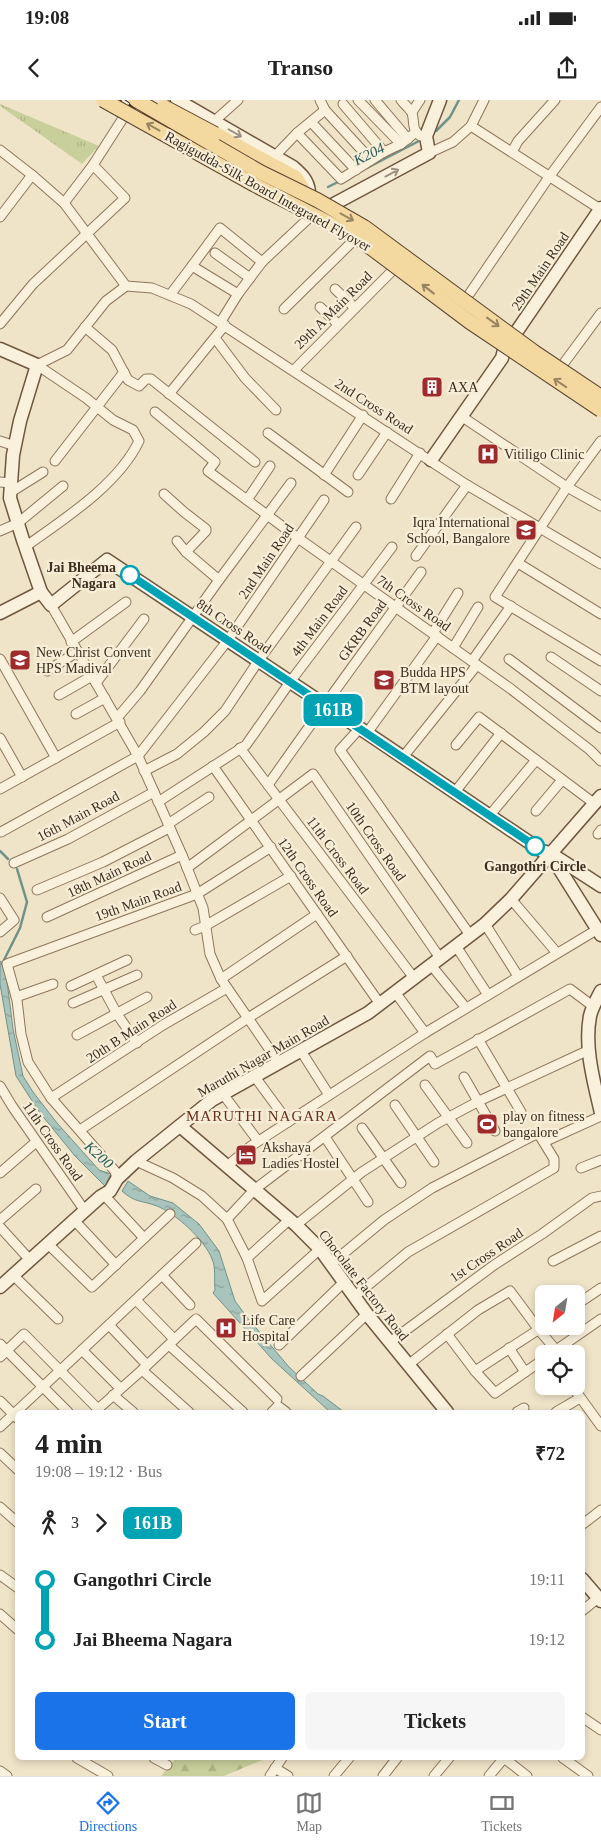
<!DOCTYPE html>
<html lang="en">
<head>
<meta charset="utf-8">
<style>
	:root { --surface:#fff; --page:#f6f6f6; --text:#222; --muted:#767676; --line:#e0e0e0; --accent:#1a73e8 }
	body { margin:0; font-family:"Times New Roman",serif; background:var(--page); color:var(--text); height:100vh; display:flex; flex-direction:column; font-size:19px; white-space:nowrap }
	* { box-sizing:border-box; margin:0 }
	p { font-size:16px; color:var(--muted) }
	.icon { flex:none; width:28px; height:28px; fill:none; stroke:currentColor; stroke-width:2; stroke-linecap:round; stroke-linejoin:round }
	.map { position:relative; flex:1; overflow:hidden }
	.panel { position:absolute; left:15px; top:1310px; width:570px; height:350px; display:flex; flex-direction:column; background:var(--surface); border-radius:8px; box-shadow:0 2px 8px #0003 }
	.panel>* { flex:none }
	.badge { padding:0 10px; border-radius:8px; font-size:18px; line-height:32px }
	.needle { width:32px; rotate:210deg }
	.buttons { position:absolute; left:535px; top:1185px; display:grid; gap:10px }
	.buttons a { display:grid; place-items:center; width:50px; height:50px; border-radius:8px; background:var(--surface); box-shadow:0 2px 8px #0003; font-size:25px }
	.map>.badge { position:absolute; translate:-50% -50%; box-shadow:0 0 0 2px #fff }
	.legs { display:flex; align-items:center; gap:8px; height:55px; padding:0 20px; font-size:16px }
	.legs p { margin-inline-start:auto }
	.headline { display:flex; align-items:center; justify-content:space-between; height:85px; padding:0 20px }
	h1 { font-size:28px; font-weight:800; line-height:38px }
	.cta { display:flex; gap:10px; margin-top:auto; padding:10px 20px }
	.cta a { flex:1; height:58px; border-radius:8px; background:var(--accent); color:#fff; font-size:20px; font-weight:800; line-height:58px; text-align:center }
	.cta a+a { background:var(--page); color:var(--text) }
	ul { padding:0 20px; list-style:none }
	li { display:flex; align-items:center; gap:18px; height:60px; font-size:19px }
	li i { display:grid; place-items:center; width:8px; height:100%; margin:0 6px; background:currentColor }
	li i::after { content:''; width:12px; height:12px; margin:-6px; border:4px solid; border-radius:50%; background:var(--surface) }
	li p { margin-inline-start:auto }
	li:first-child i { background:linear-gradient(#0000 50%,currentColor 0) }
	li:last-child i { background:linear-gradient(currentColor 50%,#0000 0) }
	.status { display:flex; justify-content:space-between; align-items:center; height:35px; padding:0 25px; background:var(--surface); direction:ltr }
	.status svg { height:14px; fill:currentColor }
	header { display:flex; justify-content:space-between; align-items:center; height:65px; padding:0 20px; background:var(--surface); font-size:22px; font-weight:800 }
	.menu { display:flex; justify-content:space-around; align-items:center; height:70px; border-top:1px solid var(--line); background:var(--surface); font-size:14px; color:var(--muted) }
	.menu a { display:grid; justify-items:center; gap:2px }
	.menu .on { color:var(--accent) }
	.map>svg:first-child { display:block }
	.grass { fill:url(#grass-tufts) }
	.forest { fill:url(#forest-firs) }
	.water { fill:url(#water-ripples); stroke:#6f938a }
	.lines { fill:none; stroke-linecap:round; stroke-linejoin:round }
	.stream { stroke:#6f938a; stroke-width:2.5 }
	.street-casing { stroke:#8d765c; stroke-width:11 }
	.secondary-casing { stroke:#6f573f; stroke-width:15 }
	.primary-casing { stroke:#5b4430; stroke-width:16 }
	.street { stroke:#faf1dc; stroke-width:9 }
	.secondary { stroke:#faf1dc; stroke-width:12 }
	.primary { stroke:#f3d9a0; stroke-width:14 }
	.rail-casing { stroke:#3d2e20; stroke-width:4.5 }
	.rail { stroke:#f7eed8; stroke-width:2.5; stroke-dasharray:8; stroke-linecap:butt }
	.primary-bridge-casing { stroke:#5b4430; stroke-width:16; stroke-linecap:butt }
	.primary-bridge { stroke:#f3d9a0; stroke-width:14 }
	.oneway { stroke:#988460 }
	.oneway2 { stroke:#9c907e }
	.line-1-casing { stroke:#fff; stroke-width:11 }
	.line-1 { stroke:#00a3b4; stroke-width:8 }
	.stop-1-dot { fill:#fff; stroke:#00a3b4; stroke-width:2.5 }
	.labels { text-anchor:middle; stroke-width:4.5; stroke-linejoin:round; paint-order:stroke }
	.street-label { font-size:14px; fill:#3d2e20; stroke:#f7eed8 }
	.poi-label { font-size:14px; fill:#3d2e20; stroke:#f7eed8; text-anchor:start }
	.stop-label { font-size:14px; font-weight:bold; fill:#3d2e20; stroke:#f7eed8; text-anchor:end }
	.water-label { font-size:15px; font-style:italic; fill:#2f5d5a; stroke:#f7eed8 }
	.neighbourhood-label { font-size:15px; letter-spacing:1px; fill:#6b2e1e; stroke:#f7eed8 }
</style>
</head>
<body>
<div class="status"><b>19:08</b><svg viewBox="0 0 49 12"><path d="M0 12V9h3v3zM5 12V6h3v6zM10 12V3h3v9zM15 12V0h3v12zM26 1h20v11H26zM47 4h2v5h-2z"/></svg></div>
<header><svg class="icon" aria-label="back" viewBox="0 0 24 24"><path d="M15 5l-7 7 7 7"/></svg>Transo<svg class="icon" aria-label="share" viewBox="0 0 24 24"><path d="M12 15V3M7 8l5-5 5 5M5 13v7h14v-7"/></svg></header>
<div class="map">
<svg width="601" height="1676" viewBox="0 0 601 1676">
	<defs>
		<pattern id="grass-tufts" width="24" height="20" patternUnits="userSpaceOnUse" patternTransform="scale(1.25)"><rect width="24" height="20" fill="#c9cf9b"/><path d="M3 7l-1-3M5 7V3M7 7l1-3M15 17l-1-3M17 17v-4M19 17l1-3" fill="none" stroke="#aeb285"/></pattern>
		<pattern id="forest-firs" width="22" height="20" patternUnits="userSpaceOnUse" patternTransform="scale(1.25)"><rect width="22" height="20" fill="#c9cf9b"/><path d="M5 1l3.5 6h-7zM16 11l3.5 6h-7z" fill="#aeb285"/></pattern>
		<pattern id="water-ripples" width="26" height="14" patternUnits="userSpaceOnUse" patternTransform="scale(1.25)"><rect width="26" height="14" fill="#a9c4bc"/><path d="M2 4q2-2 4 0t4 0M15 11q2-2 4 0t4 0" fill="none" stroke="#8ba098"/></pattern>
	</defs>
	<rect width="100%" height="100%" fill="#f0e4c8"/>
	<path class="grass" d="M0 4 99 46 82 64 0 6Z"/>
	<path class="forest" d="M176 1658H267L224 1676H161Z"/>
	<g class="water">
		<path d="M0 861 5 865 13 929 23 976 33 992 57 1023 99 1070 111 1074 105 1086 75 1056 40 1013 16 976 0 884Z"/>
		<path d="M128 1081 150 1096 173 1103 199 1124 219 1151 235 1201 246 1216 289 1267 318 1294 323 1296 344 1312H330L272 1259 213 1193 215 1190C214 1180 216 1167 212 1159 205 1140 175 1113 157 1106 141 1100 135 1103 122 1091Z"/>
	</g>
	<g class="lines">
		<g class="stream">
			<path d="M436 31 450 17 459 0"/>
			<path d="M367 68 419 41"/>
			<path d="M328 87 340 81"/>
			<path d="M0 751 8 759"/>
			<path d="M2 864 20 828 27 802 17 769"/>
		</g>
		<g class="street-casing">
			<g id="street">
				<path d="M320 0 325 10 371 60"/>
				<path d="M358 0 401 44"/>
				<path d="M375 0 408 39"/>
				<path d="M401 0C404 4 410 9 412 13 415 23 411 28 420 36"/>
				<path d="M343 4 384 52"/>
				<path d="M412 12 420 0"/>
				<path d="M311 22 356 70"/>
				<path d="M210 25 238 0"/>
				<path d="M471 26 600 109"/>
				<path d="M297 33 341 79 384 52 401 44 416 32"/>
				<path d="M0 50 32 75 64 103 126 186"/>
				<path d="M512 52 518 41 555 0"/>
				<path d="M429 53 453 42 471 26 484 0"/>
				<path d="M275 56 297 33 325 10"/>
				<path d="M64 103 93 65 125 15"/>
				<path d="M0 117 32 75"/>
				<path d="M215 153 250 178"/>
				<path d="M126 186 152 188 191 204 467 385 601 464"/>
				<path d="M335 189 355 208"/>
				<path d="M470 193 549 77 601 7"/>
				<path d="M238 194 192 166 220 128 262 162"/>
				<path d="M170 195 192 166"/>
				<path d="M320 207 338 224"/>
				<path d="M284 209 352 142"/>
				<path d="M220 223 238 194 262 162 310 117"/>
				<path d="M0 224 33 184 125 98 93 65"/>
				<path d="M85 227 112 250 128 280 139 286 146 279H151L255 362"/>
				<path d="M215 238 245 278 276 310"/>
				<path d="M37 265 67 250 106 201 126 186"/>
				<path d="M561 267 601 213"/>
				<path d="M294 270 393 170"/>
				<path d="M169 294 225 225"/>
				<path d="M155 312 215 362 208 371 298 438 511 589 590 650 601 661"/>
				<path d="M461 316 567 387 601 406"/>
				<path d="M268 333 348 392"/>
				<path d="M0 341 15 346"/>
				<path d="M601 341 567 387 495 497 601 561"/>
				<path d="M55 361 124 272"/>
				<path d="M324 375 363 315"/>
				<path d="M358 375 387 332"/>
				<path d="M0 382 11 383"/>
				<path d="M11 392 43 372"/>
				<path d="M164 394 184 412 206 429V431L186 452"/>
				<path d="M391 399 420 353"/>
				<path d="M247 400 270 366"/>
				<path d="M0 431 18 423 63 386"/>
				<path d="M177 441 186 452 219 480"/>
				<path d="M25 447C64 419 118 385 139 341L133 330 113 320 86 298 37 265"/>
				<path d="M416 456 467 385"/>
				<path d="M518 463 601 514"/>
				<path d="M51 505 138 656 182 755 203 808 210 854 221 879 279 963"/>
				<path d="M433 533 458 493"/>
				<path d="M71 542 126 502"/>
				<path d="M453 548 478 507"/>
				<path d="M551 557 601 591"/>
				<path d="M0 559 56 658"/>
				<path d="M509 559 601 628"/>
				<path d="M472 561 511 506"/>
				<path d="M47 571 77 552"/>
				<path d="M96 583 144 519"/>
				<path d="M59 595 92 576"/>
				<path d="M76 614 105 598"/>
				<path d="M117 618 140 591 219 480 291 383"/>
				<path d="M360 628 340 650 470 835"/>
				<path d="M367 633 437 536"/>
				<path d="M0 638 22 677"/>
				<path d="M456 645 479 617 595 704"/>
				<path d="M240 648 414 878"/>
				<path d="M403 657 477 565"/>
				<path d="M213 666 380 904"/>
				<path d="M144 671 177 654 204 632 225 611 259 560 356 427"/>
				<path d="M268 685C318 613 370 543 421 472"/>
				<path d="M0 689 120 622"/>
				<path d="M455 692 501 633"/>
				<path d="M158 702 246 645 290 582 392 447"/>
				<path d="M536 711 562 680"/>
				<path d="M490 715 536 660"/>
				<path d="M168 724 209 697"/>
				<path d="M1 732 138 656 228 540 324 400"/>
				<path d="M598 734 601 730"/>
				<path d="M14 763 68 739 154 692"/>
				<path d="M187 768 313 674 440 858"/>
				<path d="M37 790 103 762 169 728"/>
				<path d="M0 798 14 820 0 832"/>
				<path d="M511 799 557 853"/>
				<path d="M47 817 182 755"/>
				<path d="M485 824 518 876"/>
				<path d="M195 830 205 826 291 776"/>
				<path d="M456 846 488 895"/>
				<path d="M431 865 466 908"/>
				<path d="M96 875 117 914 137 943"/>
				<path d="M221 879 317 814"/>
				<path d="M71 886 127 860"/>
				<path d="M395 892 425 933"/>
				<path d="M16 897 53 884"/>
				<path d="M73 903 137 875"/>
				<path d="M77 935 147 897"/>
				<path d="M478 939 521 1012"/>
				<path d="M301 951 329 995"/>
				<path d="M255 977 288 1022"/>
				<path d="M464 977 495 1031"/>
				<path d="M425 985 467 1043"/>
				<path d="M0 986 12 1006 85 1111"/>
				<path d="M223 994 258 1041"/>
				<path d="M51 998 163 925 227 888"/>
				<path d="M395 1005 434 1062"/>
				<path d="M362 1028 401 1083"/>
				<path d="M80 1030 248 918 347 856"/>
				<path d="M325 1037 368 1102"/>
				<path d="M544 1042 601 1016"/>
				<path d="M136 1061 173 1078 202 1096 227 1119 247 1158 262 1201 320 1149"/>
				<path d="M227 1066 251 1046 425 933 598 829"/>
				<path d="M581 1068 601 1060"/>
				<path d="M0 1073 36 1042"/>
				<path d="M117 1079 115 1071 51 998 28 962 21 934 17 900 7 864 197 794 271 747"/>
				<path d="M104 1095 144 1138"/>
				<path d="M227 1119 254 1090 430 956 435 964 570 889 594 907"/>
				<path d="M0 1120 36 1089"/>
				<path d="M74 1120 116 1165"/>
				<path d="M296 1125 362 1072 438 1023 479 1001 589 950"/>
				<path d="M0 1127 30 1160"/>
				<path d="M48 1144 92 1187 170 1114"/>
				<path d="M247 1158 289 1120"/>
				<path d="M553 1161 601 1136"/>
				<path d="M332 1163 384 1120 432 1088 538 1033 554 1059V1068L408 1152 355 1196"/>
				<path d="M13 1175 58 1219"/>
				<path d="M162 1175 190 1205"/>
				<path d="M136 1200 174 1239"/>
				<path d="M576 1205 601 1188"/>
				<path d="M109 1225 147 1265"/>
				<path d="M447 1234 475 1271 495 1293 544 1259"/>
				<path d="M390 1242 494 1165 542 1134 592 1098 601 1096"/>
				<path d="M0 1244 68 1312"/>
				<path d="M169 1245 243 1312"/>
				<path d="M279 1245 344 1182"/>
				<path d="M509 1248 525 1272"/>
				<path d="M82 1250 120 1288"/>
				<path d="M552 1253 601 1219"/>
				<path d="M0 1257 24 1234 98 1309 142 1270 196 1219 277 1299"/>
				<path d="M408 1265 478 1210 510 1191 539 1230 556 1250"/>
				<path d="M142 1270 189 1312"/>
				<path d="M475 1271 544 1226"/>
				<path d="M301 1276 367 1214"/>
				<path d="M572 1286 601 1326"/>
				<path d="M113 1295 133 1312"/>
				<path d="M0 1301 17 1318"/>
				<path d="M272 1312 278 1306 286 1312"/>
				<path d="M517 1312 524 1308"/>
				<path d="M556 1312 580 1298"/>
				<path d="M0 1327 196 1143"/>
				<path d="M0 1353 18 1370"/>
				<path d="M0 1407 18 1423"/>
				<path d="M583 1424 601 1410"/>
				<path d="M0 1475 18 1488"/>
				<path d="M582 1511 598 1498"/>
				<path d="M0 1514 18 1530"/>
				<path d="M582 1617 601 1630"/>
				<path d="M77 1658 108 1676"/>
				<path d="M154 1658 167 1665"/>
				<path d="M563 1658 588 1676"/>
				<path d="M275 1668 288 1676"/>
				<path d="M0 1671 7 1676"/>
				<path d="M270 1676 282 1658"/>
				<path d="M334 1676 349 1658"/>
				<path d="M383 1676 397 1658"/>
				<path d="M434 1676 449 1658"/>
				<path d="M489 1676 504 1658 527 1676"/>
			</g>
		</g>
		<g class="secondary-casing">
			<g id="secondary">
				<path d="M177 0 293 67C301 74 308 80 309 92"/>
				<path d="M334 104 429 53 426 36 440 0"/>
				<path d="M0 249 37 265 20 321 13 355 10 398 23 440 41 492 51 505 107 460 367 633 542 751 550 753 601 786"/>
				<path d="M431 360 502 258 504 250 601 108"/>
				<path d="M0 513 41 492"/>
				<path d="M557 765 601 835"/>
				<path d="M601 891C597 899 592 907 590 916 584 948 594 982 601 1013"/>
				<path d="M180 1026 296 1125 320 1149 367 1214 447 1312"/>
				<path d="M0 1187 100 1097 110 1091 117 1079 136 1061 212 1000 368 913 485 824 511 799 601 696"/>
				<path d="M582 1479 601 1501"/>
			</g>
		</g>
		<g class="primary-casing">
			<path id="primary" d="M215 34 296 78 302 88"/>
		</g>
		<use href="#street" class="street"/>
		<use href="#secondary" class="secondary"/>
		<use href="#primary" class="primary"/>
		<g class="rail-casing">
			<g id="rail">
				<path d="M122 0 165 29 362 138 475 221 601 307"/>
				<path d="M344 120 374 138"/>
			</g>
		</g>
		<use href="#rail" class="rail"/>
		<g class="primary-bridge-casing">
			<g id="primary-bridge">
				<path d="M103 0 255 85 358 138 470 222 601 310"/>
				<path d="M136 0 260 72 317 100 364 127 534 252 601 297"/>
				<path d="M164 7 215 34"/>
			</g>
		</g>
		<use href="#primary-bridge" class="primary-bridge"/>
	</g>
	<defs><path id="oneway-shaft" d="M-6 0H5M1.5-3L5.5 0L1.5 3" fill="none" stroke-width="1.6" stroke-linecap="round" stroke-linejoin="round" transform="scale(1.25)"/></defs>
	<g class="oneway">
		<use href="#oneway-shaft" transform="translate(153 27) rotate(-151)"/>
		<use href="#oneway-shaft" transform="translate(347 117) rotate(29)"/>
		<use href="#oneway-shaft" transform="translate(428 189) rotate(-142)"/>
		<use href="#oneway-shaft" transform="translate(493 222) rotate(36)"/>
		<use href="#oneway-shaft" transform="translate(560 283) rotate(-146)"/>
	</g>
	<g class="oneway2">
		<use href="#oneway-shaft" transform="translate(235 33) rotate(30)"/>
		<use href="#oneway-shaft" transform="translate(392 73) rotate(-28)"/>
	</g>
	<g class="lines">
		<g class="line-1-casing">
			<path id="line-1" d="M130 475 535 746"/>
		</g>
		<use href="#line-1" class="line-1"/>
	</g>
	<defs>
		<g id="building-square" transform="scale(1.125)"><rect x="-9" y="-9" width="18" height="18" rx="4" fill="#9e2a2b" stroke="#f7eed8"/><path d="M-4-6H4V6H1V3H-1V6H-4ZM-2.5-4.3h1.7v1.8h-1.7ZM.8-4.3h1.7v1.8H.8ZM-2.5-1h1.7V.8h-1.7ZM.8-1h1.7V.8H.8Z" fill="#fff"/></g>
		<g id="hospital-square" transform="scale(1.125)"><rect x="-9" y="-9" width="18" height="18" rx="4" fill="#9e2a2b" stroke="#f7eed8"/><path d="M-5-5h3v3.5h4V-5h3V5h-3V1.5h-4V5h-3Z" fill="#fff"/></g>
		<g id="university-square" transform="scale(1.125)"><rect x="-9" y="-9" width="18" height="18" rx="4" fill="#9e2a2b" stroke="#f7eed8"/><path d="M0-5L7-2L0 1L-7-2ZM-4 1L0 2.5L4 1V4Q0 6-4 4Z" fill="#fff"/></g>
		<g id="school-square" transform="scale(1.125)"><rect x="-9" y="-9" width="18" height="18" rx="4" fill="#9e2a2b" stroke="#f7eed8"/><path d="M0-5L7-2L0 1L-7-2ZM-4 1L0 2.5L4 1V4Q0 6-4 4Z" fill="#fff"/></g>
		<g id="stadium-square" transform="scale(1.125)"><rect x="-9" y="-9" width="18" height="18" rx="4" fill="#9e2a2b" stroke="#f7eed8"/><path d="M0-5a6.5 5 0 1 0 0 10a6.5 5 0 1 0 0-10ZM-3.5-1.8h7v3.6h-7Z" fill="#fff"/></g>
		<g id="hotel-square" transform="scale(1.125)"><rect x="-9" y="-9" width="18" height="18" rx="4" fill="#9e2a2b" stroke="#f7eed8"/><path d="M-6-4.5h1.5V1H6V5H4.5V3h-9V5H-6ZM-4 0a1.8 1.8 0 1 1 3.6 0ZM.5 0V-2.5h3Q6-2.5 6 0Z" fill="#fff"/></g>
	</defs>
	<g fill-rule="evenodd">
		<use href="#building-square" x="432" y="287"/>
		<use href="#hospital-square" x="488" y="354"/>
		<use href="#university-square" x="526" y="430"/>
		<use href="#school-square" x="20" y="560"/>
		<use href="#school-square" x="384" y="580"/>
		<use href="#stadium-square" x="487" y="1024"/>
		<use href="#hotel-square" x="246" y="1055"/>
		<use href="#hospital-square" x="226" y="1228"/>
	</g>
	<g class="stop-1-dot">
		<circle cx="130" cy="475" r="9"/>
		<circle cx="535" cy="746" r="9"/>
	</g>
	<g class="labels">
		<g class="street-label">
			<text transform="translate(268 91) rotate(29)" y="5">Ragigudda-Silk Board Integrated Flyover</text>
			<text transform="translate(540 171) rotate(-56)" y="5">29th Main Road</text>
			<text transform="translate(333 210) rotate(-45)" y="5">29th A Main Road</text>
			<text transform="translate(374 306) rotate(33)" y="5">2nd Cross Road</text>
			<text transform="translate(266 461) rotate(-56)" y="5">2nd Main Road</text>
			<text transform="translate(414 503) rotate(35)" y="5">7th Cross Road</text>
			<text transform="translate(319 521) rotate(-53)" y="5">4th Main Road</text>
			<text transform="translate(234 526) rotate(34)" y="5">8th Cross Road</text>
			<text transform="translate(362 530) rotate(-54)" y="5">GKRB Road</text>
			<text transform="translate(78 716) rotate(-28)" y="5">16th Main Road</text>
			<text transform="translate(376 741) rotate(55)" y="5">10th Cross Road</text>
			<text transform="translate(338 755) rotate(53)" y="5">11th Cross Road</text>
			<text transform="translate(109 774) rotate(-25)" y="5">18th Main Road</text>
			<text transform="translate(308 777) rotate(55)" y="5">12th Cross Road</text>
			<text transform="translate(138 801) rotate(-20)" y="5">19th Main Road</text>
			<text transform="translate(131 931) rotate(-33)" y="5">20th B Main Road</text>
			<text transform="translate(263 956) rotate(-30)" y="5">Maruthi Nagar Main Road</text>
			<text transform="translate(53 1041) rotate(55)" y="5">11th Cross Road</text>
			<text transform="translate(486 1155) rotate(-34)" y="5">1st Cross Road</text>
			<text transform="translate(364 1185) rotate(52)" y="5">Chocolate Factory Road</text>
		</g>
		<g class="poi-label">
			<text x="448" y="292">AXA</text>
			<text x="504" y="359">Vitiligo Clinic</text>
			<text x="510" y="427" text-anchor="end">Iqra International<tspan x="510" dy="16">School, Bangalore</tspan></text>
			<text x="36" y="557">New Christ Convent<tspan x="36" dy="16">HPS Madival</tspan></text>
			<text x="400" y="577">Budda HPS<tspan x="400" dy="16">BTM layout</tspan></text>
			<text x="503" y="1021">play on fitness<tspan x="503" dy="16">bangalore</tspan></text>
			<text x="262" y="1052">Akshaya<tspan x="262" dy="16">Ladies Hostel</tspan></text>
			<text x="242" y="1225">Life Care<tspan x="242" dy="16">Hospital</tspan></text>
		</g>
		<g class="stop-label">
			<text x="116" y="472">Jai Bheema<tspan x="116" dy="16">Nagara</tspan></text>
			<text x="535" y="771" text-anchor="middle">Gangothri Circle</text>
		</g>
		<g class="water-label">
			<text transform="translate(369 54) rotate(-27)" y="5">K204</text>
			<text transform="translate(99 1055) rotate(42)" y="5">K200</text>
		</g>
		<g class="neighbourhood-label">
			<text x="262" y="1021">MARUTHI NAGARA</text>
		</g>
	</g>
</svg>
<div class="buttons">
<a><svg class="needle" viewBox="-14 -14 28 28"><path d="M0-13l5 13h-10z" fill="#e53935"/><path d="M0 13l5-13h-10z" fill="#767676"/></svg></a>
<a><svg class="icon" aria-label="locate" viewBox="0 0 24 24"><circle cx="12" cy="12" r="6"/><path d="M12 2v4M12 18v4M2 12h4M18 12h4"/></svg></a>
</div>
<b class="badge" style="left:333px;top:610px;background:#00a3b4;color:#fff">161B</b>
<section class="panel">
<div class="headline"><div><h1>4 min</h1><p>19:08 – 19:12 · Bus</p></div><b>₹72</b></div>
<div class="legs"><svg class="icon" aria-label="walk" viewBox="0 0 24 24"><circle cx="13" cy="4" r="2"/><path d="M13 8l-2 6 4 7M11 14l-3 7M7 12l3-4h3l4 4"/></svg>3<svg class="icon" aria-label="forward" viewBox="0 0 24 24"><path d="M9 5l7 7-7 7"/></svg><b class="badge" style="background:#00a3b4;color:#fff">161B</b></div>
<ul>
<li><i style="color:#00a3b4"></i><b>Gangothri Circle</b><p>19:11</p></li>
<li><i style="color:#00a3b4"></i><b>Jai Bheema Nagara</b><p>19:12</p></li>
</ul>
<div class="cta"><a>Start</a><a>Tickets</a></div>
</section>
</div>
<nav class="menu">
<a class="on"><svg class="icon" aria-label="directions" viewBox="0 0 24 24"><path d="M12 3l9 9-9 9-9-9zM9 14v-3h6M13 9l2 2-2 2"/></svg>Directions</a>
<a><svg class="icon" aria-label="map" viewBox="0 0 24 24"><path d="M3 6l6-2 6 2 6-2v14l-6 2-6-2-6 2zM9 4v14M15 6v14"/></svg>Map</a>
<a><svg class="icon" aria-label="tickets" viewBox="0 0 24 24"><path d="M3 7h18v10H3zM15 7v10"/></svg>Tickets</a>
</nav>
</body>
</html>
